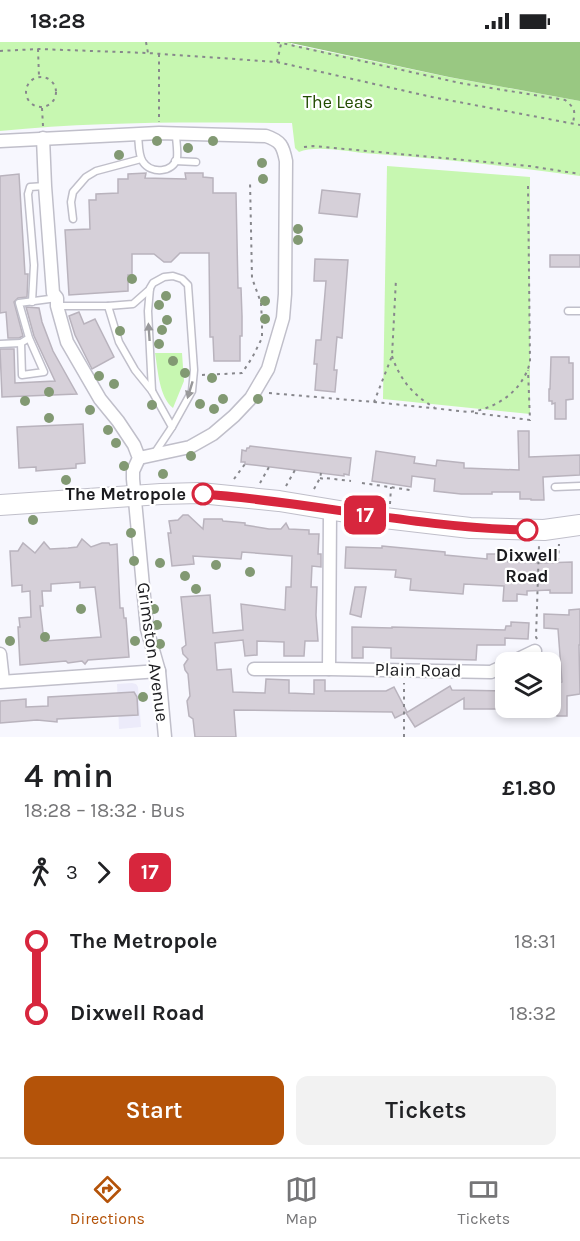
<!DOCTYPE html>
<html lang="en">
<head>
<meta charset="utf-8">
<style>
	:root { --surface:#fff; --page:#f2f2f2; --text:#202124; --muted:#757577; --line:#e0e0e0; --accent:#b45309 }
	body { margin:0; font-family:Karla,sans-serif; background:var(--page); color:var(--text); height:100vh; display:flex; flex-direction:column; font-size:22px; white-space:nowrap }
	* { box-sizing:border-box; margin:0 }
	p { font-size:20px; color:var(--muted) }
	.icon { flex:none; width:33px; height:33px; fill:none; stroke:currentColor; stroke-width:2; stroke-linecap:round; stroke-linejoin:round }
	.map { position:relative; height:695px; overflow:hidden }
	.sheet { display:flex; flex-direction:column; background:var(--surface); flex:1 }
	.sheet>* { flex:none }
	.badge { padding:0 12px; border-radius:9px; font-size:21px; line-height:39px }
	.tools { position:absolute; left:495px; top:610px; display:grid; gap:12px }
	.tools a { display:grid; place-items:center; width:66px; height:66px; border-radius:12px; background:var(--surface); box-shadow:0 3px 9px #0003; font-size:30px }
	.map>.badge { position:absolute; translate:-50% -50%; box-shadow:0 0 0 3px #fff }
	.legs { display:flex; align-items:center; gap:9px; height:66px; padding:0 24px; font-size:20px }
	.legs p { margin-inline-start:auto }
	.head { display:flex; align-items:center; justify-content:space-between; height:102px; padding:0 24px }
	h1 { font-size:33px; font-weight:600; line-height:45px }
	.cta { display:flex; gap:12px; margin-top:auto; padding:12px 24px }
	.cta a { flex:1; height:69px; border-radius:12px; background:var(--accent); color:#fff; font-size:24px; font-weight:600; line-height:69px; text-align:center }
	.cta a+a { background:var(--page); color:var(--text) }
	ul { padding:0 24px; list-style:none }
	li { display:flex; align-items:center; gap:21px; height:72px; font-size:22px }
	li i { display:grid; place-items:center; width:9px; height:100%; margin:0 8px; background:currentColor }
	li i::after { content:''; width:15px; height:15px; margin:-8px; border:4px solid; border-radius:50%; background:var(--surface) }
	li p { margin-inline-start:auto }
	li:first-child i { background:linear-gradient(#0000 50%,currentColor 0) }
	li:last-child i { background:linear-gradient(currentColor 50%,#0000 0) }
	.status { display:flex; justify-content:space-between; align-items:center; height:42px; padding:0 30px; background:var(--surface); direction:ltr }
	.status svg { height:16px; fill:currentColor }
	.menu { display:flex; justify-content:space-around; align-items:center; height:84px; border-top:2px solid var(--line); background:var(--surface); font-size:16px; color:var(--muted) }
	.menu a { display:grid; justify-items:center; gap:3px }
	.menu .selected { color:var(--accent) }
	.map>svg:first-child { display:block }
	.built { fill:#ecebfa }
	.green { fill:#c7f7b1 }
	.forest { fill:#99c882 }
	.building { fill:#d6d0d9; stroke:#b9b3bd; stroke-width:1.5; fill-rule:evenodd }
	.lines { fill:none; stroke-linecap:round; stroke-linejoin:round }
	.service-casing { stroke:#c0bfca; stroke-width:9 }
	.minor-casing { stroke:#c0bfca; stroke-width:15 }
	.trunk-casing { stroke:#c0bfca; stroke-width:22 }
	.path { stroke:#87878c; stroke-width:2; stroke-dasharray:3 4.5; stroke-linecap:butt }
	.service { stroke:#fff; stroke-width:6 }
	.minor { stroke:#fff; stroke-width:12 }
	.trunk { stroke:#fff; stroke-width:20 }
	.tree { fill:#829973 }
	.oneway { fill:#98989a }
	.line-1-casing { stroke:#fff; stroke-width:14 }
	.line-1 { stroke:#d7263d; stroke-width:9 }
	.stop-1-dot { fill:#fff; stroke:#d7263d; stroke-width:3 }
	.labels { text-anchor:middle; stroke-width:4.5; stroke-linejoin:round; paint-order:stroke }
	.park-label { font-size:18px; fill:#224c01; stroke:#fff }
	.stop-label { font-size:18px; font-weight:bold; fill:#1b1b1e; stroke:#fff; text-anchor:end }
	.street-label { font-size:18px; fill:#1b1b1e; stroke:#fff }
</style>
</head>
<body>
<div class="status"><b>18:28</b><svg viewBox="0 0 49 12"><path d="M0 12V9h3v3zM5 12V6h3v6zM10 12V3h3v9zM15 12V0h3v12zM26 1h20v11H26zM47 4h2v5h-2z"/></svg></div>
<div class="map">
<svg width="580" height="695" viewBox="0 0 580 695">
	<rect width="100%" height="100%" fill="#f7f7fe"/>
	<path class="built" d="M132 641 136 642 138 645 141 685 119 687 117 642Z"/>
	<g class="green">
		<path d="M0 0H291V2L448 35 580 59V134C508 124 436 116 363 111 346 109 314 103 299 110L295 106 292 81C195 80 97 79 0 89Z"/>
		<path d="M387 124 530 135V372L383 357Z"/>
		<path d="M155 311H182L184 339 173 366C159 355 158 328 155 311Z"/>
	</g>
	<path class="forest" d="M286 0H580V59L449 35Z"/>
	<g class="building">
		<path d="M146 131 145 136 186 137 185 131H203V135L213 136V151H236L238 246H241L242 274V294H240V319H214L213 295H210L209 211H180L171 220H164L154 212H132V233H128V249L69 253 65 188 90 187 89 158H96V152L118 151V137H128V132Z"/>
		<path d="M19 132 25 232H28L27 255 18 256 14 260 23 294 19 296H8L6 270 0 271V134Z"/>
		<path d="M322 148 360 152 357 175 319 171Z"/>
		<rect x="550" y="213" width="30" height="12"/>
		<path d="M315 217 348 218 342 296 337 295 334 328H337L335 350 315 348 317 322H314L316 298H321L326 239H314Z"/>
		<path d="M26 265 39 266 42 280 53 309 77 352 2 355 0 307H14L15 341 55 339 34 294Z"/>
		<path d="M79 270 84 282 95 277 114 315 92 327 75 293 69 274Z"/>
		<path d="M551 315H569V321H573V357L566 358V377H555V361L552 362V359H549V347H550Z"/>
		<path d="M83 382 85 421 76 422V426L48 428 36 429V425L19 426 17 385Z"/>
		<path d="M518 389H529V415L580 413V433L543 435 544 458H531V457H520V450H492V452H461L434 449 435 437 412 434 411 445 372 439 376 409 415 415 414 421 436 424 437 418 464 421V426L519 428Z"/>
		<path d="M250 404 351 416 349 433 344 432V434L245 422V420H241L242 408 246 409 247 406H249Z"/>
		<path d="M183 473H188L203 487 204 477H222L223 479 245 481V483L269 487H281L286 481 289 487 309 488V492H319L318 512H321V525L312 524 311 545H317L316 573 318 599H305L304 614H284V600L257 599V613L245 614 243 598 215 601 217 628 231 627 233 650 265 651 266 637 289 638V651L314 652V638H325V649H386L394 645 407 670 395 676 392 670 234 668 236 695H195L193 677 189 674 187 659 190 654 188 632 185 628 184 623 188 617 183 612 182 606 186 603 181 555 210 553 213 591 243 588 241 562 285 568 286 545H291L292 514 242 510 241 517 193 514 194 522 172 524 168 491H171L169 479 178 478Z"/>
		<path d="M82 497 91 505 102 501H109L110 503 117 502 120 566H123L124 576H126L129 615 88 618 85 622 82 619 68 621 66 619 20 623 18 585H20L19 576 31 575 30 549 22 550V543L12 544 10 509H18L23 501 35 511 44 500 50 507 68 506 77 505ZM80 540V546L95 545 101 595 44 599 40 564H43L42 549H51V542Z"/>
		<path d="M382 504 445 510V513L487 517V512H499L498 517H508V520L543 521 572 520V551H550V548L527 549V553L517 552V559H503L504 544 464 542 463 552 410 548 411 537 395 535 396 528 345 526 346 505 382 506Z"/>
		<path d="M355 545H366L361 575 350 572Z"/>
		<path d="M580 567V603H579L580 652 567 654V674H557L556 669H553L555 642 562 640 558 587 544 586V572L569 573V568Z"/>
		<path d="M511 580 529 581 528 597 505 596V603H477L476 618 391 616V606L363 605V616H352V585L392 586V585L505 588 506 584H511Z"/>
		<path d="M450 644 452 648 506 649V667H464V656L415 685 406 671Z"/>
		<path d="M134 650 137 655 138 673 57 677V680L37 678 0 681V659L26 657V665L48 664V655Z"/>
	</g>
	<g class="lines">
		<g class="service-casing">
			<g id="service">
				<path d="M138 92C139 101 138 113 143 120 151 132 173 131 177 116 178 109 176 99 176 92"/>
				<path d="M175 119 196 120"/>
				<path d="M73 177 71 160 73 150 86 135 96 129 141 117"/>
				<path d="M32 260 34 223 28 152 30 145 45 144"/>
				<path d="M57 264H108L133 262 150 247"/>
				<path d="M108 264 119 300 135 328 152 349 172 385 154 412"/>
				<path d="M568 269H580"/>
				<path d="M29 296 21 301 22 333 44 330 29 296 19 261 57 256"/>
				<path d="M0 302 21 301"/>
				<path d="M152 349 148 269 150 246 153 241 164 235 173 234 182 237 188 243 194 328 192 349 172 385"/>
				<path d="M555 445 580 444"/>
			</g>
		</g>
		<g class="minor-casing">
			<g id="minor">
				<path d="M43 96 45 144 53 251 57 256V264L67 300 100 357 118 379 134 403 139 416 133 429V437L147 587 159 629 165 695"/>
				<path d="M0 99 159 91 266 94C281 99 283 104 286 119L285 252 283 276 268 327 251 356 234 374 213 392 190 405 139 416"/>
				<path d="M0 612 3 639"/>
				<path d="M510 621 535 609"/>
				<path d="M254 627H329L491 630 506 623"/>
				<path d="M329 627 330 468"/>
				<path d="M0 640 159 629"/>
			</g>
		</g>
		<g class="trunk-casing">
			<path id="trunk" d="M0 463 161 452 200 451 279 459 376 475 470 486 544 488 580 483"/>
		</g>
		<g class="path">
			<path d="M146 0 148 11"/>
			<path d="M277 0 460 41 565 58C576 67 575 69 573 81"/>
			<path d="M38 7 39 35"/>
			<path d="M0 9 38 7 148 11 277 20 432 55 580 83"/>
			<path d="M159 12V80"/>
			<path d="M277 20 281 2"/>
			<circle cx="41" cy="50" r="15"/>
			<path d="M42 66 43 84"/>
			<path d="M304 105 313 104 529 124 580 132"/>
			<path d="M392 314C400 338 413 353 435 366"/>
			<path d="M202 333 242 331 252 316 262 296V280L261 261 252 236 250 139"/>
			<path d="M269 351 374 360 392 314 396 237"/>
			<path d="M374 360 469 370C496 367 523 349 530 320L528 143"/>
			<path d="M475 371 530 378 528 328"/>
			<path d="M320 436 324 437 325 436 351 439"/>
			<path d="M234 437 245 422"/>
			<path d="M260 441 269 425"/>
			<path d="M362 441 410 448"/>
			<path d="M286 444 295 428"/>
			<path d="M314 447 320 436 321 431"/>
			<path d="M390 462 391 445"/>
			<path d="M558 519 559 502"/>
			<path d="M537 597 536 595 539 504"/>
			<path d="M404 695V641"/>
		</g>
		<use href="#service" class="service"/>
		<use href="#minor" class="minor"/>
		<use href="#trunk" class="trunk"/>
	</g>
	<g class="tree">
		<circle cx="157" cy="99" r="5"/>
		<circle cx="213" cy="99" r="5"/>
		<circle cx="188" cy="106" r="5"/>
		<circle cx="119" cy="113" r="5"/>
		<circle cx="262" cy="121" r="5"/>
		<circle cx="263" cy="137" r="5"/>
		<circle cx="298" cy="187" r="5"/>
		<circle cx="298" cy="198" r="5"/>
		<circle cx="132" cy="237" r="5"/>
		<circle cx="166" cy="254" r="5"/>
		<circle cx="265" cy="259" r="5"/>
		<circle cx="159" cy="263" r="5"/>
		<circle cx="265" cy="277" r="5"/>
		<circle cx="167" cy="278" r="5"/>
		<circle cx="162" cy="288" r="5"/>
		<circle cx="120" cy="289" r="5"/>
		<circle cx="159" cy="302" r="5"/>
		<circle cx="173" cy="319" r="5"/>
		<circle cx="185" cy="331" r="5"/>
		<circle cx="99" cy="334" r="5"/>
		<circle cx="212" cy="336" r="5"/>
		<circle cx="114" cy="342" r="5"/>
		<circle cx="49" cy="350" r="5"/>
		<circle cx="223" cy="357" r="5"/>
		<circle cx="258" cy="357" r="5"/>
		<circle cx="25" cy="359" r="5"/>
		<circle cx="200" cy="362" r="5"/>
		<circle cx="152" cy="363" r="5"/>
		<circle cx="214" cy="367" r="5"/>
		<circle cx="90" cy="368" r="5"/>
		<circle cx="49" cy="376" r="5"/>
		<circle cx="108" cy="388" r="5"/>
		<circle cx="116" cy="401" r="5"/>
		<circle cx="191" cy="414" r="5"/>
		<circle cx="124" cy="424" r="5"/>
		<circle cx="163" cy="432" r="5"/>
		<circle cx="66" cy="438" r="5"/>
		<circle cx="33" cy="478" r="5"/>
		<circle cx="131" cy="491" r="5"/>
		<circle cx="134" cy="519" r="5"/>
		<circle cx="160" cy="521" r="5"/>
		<circle cx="216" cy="523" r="5"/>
		<circle cx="250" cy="530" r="5"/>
		<circle cx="185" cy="534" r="5"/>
		<circle cx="196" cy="547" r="5"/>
		<circle cx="81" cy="567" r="5"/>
		<circle cx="154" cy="567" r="5"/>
		<circle cx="157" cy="583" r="5"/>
		<circle cx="45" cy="595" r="5"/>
		<circle cx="10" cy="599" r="5"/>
		<circle cx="135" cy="599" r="5"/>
		<circle cx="160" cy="602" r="5"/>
		<circle cx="143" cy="655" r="5"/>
	</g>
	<defs><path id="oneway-solid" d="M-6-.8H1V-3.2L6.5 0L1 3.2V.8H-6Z" transform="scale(1.5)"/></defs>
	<g class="oneway">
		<use href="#oneway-solid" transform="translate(149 290) rotate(-94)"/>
		<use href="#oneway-solid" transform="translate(190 348) rotate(107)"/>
	</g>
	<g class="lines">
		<g class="line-1-casing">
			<path id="line-1" d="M203 452C312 460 417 486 527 488"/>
		</g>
		<use href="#line-1" class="line-1"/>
	</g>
	<g class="stop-1-dot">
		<circle cx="203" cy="452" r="10"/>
		<circle cx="527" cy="488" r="10"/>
	</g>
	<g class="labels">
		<g class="park-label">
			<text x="338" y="66">The Leas</text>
		</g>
		<g class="stop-label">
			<text x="186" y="458">The Metropole</text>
			<text x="527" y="519" text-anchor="middle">Dixwell<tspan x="527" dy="21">Road</tspan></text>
		</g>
		<g class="street-label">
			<text transform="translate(153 610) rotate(82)" y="6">Grimston Avenue</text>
			<text transform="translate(418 628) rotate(1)" y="6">Plain Road</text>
		</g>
	</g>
</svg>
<div class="tools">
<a><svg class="icon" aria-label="layers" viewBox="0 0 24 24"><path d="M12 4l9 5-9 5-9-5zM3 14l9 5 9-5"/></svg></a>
</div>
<b class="badge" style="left:365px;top:473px;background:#d7263d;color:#fff">17</b>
</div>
<section class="sheet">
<div class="head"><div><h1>4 min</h1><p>18:28 – 18:32 · Bus</p></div><b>£1.80</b></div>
<div class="legs"><svg class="icon" aria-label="walk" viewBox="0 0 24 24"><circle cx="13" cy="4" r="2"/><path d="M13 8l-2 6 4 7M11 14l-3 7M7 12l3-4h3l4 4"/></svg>3<svg class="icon" aria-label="forward" viewBox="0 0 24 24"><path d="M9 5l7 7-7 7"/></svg><b class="badge" style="background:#d7263d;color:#fff">17</b></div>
<ul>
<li><i style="color:#d7263d"></i><b>The Metropole</b><p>18:31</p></li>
<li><i style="color:#d7263d"></i><b>Dixwell Road</b><p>18:32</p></li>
</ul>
<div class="cta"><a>Start</a><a>Tickets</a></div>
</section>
<nav class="menu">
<a class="selected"><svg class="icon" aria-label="directions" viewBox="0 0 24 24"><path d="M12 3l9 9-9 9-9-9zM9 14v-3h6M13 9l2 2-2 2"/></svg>Directions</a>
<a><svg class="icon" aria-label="map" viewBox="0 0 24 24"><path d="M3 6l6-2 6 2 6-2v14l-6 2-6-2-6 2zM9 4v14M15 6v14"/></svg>Map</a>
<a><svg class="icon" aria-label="tickets" viewBox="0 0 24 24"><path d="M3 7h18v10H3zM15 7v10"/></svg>Tickets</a>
</nav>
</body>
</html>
